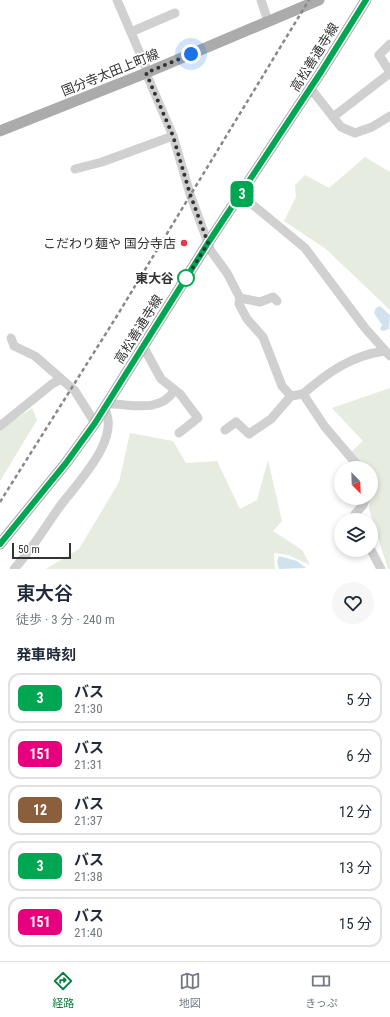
<!DOCTYPE html>
<html lang="ja">
<head>
<meta charset="utf-8">
<style>
	:root { --surface:#fff; --page:#f6f6f7; --text:#1f2937; --muted:#747a83; --line:#e0e1e3; --accent:#0b8043 }
	body { margin:0; font-family:"Roboto Condensed","Noto Sans JP",sans-serif; background:var(--page); color:var(--text); height:100vh; display:flex; flex-direction:column; font-size:15px; white-space:nowrap }
	* { box-sizing:border-box; margin:0 }
	p { font-size:13px; color:var(--muted) }
	.icon { flex:none; width:22px; height:22px; fill:none; stroke:currentColor; stroke-width:2; stroke-linecap:round; stroke-linejoin:round }
	.map { position:relative; height:569px; overflow:hidden }
	.side { display:flex; flex-direction:column; background:var(--surface); flex:1 }
	.side>* { flex:none }
	.badge { padding:0 8px; border-radius:6px; font-size:14px; line-height:26px }
	.needle { width:26px; rotate:157deg }
	.controls { position:absolute; left:334px; top:461px; display:grid; gap:8px }
	.controls a { display:grid; place-items:center; width:44px; height:44px; border-radius:50%; background:var(--surface); box-shadow:0 2px 6px #0003; font-size:20px }
	.scale { position:absolute; left:12px; bottom:10px; width:59px; box-sizing:border-box; padding-left:4px; border:2px solid #333; border-top:0; font-size:11px; line-height:14px; white-space:nowrap; color:#333; -webkit-text-stroke:3px #fff; paint-order:stroke }
	.you { position:absolute; width:20px; height:20px; margin:-10px; border:3px solid #fff; border-radius:50%; background:#1a73e8; box-shadow:0 0 0 6px #1a73e833 }
	.map>.badge { position:absolute; translate:-50% -50%; box-shadow:0 0 0 2px #fff }
	h2 { padding:0 16px; font-size:15px; line-height:36px }
	.round { display:grid; place-items:center; flex:none; width:42px; height:42px; border-radius:21px; background:var(--page) }
	.summary { display:flex; align-items:center; justify-content:space-between; height:68px; padding:0 16px }
	h1 { font-size:19px; font-weight:600; line-height:30px }
	ul { padding:0; list-style:none }
	li { display:flex; align-items:center; gap:12px; height:50px; margin:0 8px 6px; padding:0 8px; border:2px solid var(--line); border-radius:12px }
	li div { flex:1 }
	li b { display:block; font-size:15px }
	li em { font-style:normal }
	li .badge { min-width:44px; font-weight:700; text-align:center }
	.tabs { display:flex; justify-content:space-around; align-items:center; height:56px; border-top:1px solid var(--line); background:var(--surface); font-size:11px; color:var(--muted) }
	.tabs a { display:grid; justify-items:center; gap:2px }
	.tabs .selected { color:var(--accent) }
	.map>svg:first-child { display:block }
	.green { fill:#e6ecdf }
	.water { fill:#cfe2ee }
	.lines { fill:none; stroke-linecap:round; stroke-linejoin:round }
	.minor { stroke:#d0d0d0; stroke-width:9 }
	.major { stroke:#ababab; stroke-width:11 }
	.rail { stroke:#888; stroke-width:2.5; stroke-dasharray:4 3; stroke-linecap:butt }
	.line-casing { stroke:#fff; stroke-width:9 }
	.line { stroke:#00a651; stroke-width:6 }
	.walk { stroke:#333; stroke-width:4; stroke-dasharray:0 7.2 }
	.poi-dot { fill:#e63946; stroke:#fff; stroke-width:1.5 }
	.stop-dot { fill:#fff; stroke:#00a651; stroke-width:2 }
	.labels { text-anchor:middle; stroke-width:4; stroke-linejoin:round; paint-order:stroke }
	.street-label { font-size:13px; fill:#333; stroke:#fff }
	.poi-label { font-size:13px; fill:#333; stroke:#fff; text-anchor:end }
	.stop-label { font-size:13px; font-weight:bold; fill:#333; stroke:#fff; text-anchor:end }
</style>
</head>
<body>
<div class="map">
<svg width="390" height="569" viewBox="0 0 390 569">
	<rect width="100%" height="100%" fill="#fff"/>
	<g class="green">
		<path d="M365 157 390 172V310L326 249 284 221 296 197 295 185 305 175 329 188Z"/>
		<path d="M390 388V569H388L369 509 371 468H361L352 451 363 441 332 408Z"/>
		<path d="M32 408 37 420 0 481V430Z"/>
		<path d="M130 433 173 441 186 463 217 461 240 509 257 500 268 460 282 521 273 531 302 550 310 565 288 555 274 553 275 569H46L79 549 119 482Z"/>
	</g>
	<g class="water">
		<path d="M380 306 390 315 389 329 383 331 380 329 382 325 374 313 376 308Z"/>
		<path d="M279 556 297 561 306 568 279 569 277 562Z"/>
	</g>
	<g class="lines">
		<g class="minor">
			<path d="M117 0 148 72"/>
			<path d="M261 0 268 21"/>
			<path d="M131 32 175 13"/>
			<path d="M390 44 379 55 390 72"/>
			<path d="M146 73 173 136 190 194 211 251 227 273 240 298 239 304 247 319 263 337 282 386 291 396 303 394 325 427 360 468"/>
			<path d="M311 89 341 127 355 133 372 127 390 116"/>
			<path d="M333 117 390 73"/>
			<path d="M75 169 102 162 173 136"/>
			<path d="M241 195 305 248 365 328 390 356"/>
			<path d="M240 298 260 302 273 297 277 301"/>
			<path d="M11 338 14 346 35 356 75 391 95 423"/>
			<path d="M143 346 161 379 180 394 198 418 179 433"/>
			<path d="M303 394C327 373 352 355 385 351"/>
			<path d="M108 402 113 404C135 405 160 412 174 391"/>
			<path d="M0 426 52 384 61 379"/>
			<path d="M225 430 236 422 249 434 271 419 291 396"/>
			<path d="M357 520 355 514 363 505 366 498"/>
			<path d="M371 550 381 569"/>
			<path d="M14 569C31 551 44 529 58 509 74 486 123 439 104 408"/>
		</g>
		<g class="major">
			<path d="M0 131 146 73 319 0"/>
			<path d="M0 544 66 463 95 423 208 243 321 72 366 0"/>
		</g>
		<path class="rail" d="M0 502 115 319 309 0"/>
	</g>
	<g class="lines">
		<g class="line-casing">
			<path id="line" d="M0 544 66 463 95 423 208 243 321 72 366 0"/>
		</g>
		<use href="#line" class="line"/>
		<path class="walk" d="M186 278 184 282 208 243 190 194 173 136 146 73 191 54"/>
	</g>
	<circle class="poi-dot" cx="184" cy="243" r="4"/>
	<circle class="stop-dot" cx="186" cy="278" r="8"/>
	<g class="labels">
		<g class="street-label">
			<text transform="translate(314 57) rotate(-58)" y="5">高松善通寺線</text>
			<text transform="translate(110 72) rotate(-22)" y="5">国分寺太田上町線</text>
			<text transform="translate(138 329) rotate(-58)" y="5">高松善通寺線</text>
		</g>
		<g class="poi-label">
			<text x="176" y="248">こだわり麺や 国分寺店</text>
		</g>
		<g class="stop-label">
			<text x="174" y="283">東大谷</text>
		</g>
	</g>
</svg>
<div class="controls">
<a><svg class="needle" viewBox="-14 -14 28 28"><path d="M0-13l5 13h-10z" fill="#e53935"/><path d="M0 13l5-13h-10z" fill="#747a83"/></svg></a>
<a><svg class="icon" aria-label="layers" viewBox="0 0 24 24"><path d="M12 4l9 5-9 5-9-5zM3 14l9 5 9-5"/></svg></a>
</div>
<div class="scale">50 m</div>
<div class="you" style="left:191px;top:54px"></div>
<b class="badge" style="left:242px;top:194px;background:#00a651;color:#fff">3</b>
</div>
<section class="side">
<div class="summary"><div><h1>東大谷</h1><p>徒歩 · 3 分 · 240 m</p></div><a class="round"><svg class="icon" aria-label="heart" viewBox="0 0 24 24"><path d="M12 20l-8-8c-3-5 5-10 8-4 3-6 11-1 8 4z"/></svg></a></div>
<h2>発車時刻</h2>
<ul>
<li><span class="badge" style="background:#00a651;color:#fff">3</span><div><b>バス</b><p>21:30</p></div><em>5 分</em></li>
<li><span class="badge" style="background:#e6007e;color:#fff">151</span><div><b>バス</b><p>21:31</p></div><em>6 分</em></li>
<li><span class="badge" style="background:#8b5e3c;color:#fff">12</span><div><b>バス</b><p>21:37</p></div><em>12 分</em></li>
<li><span class="badge" style="background:#00a651;color:#fff">3</span><div><b>バス</b><p>21:38</p></div><em>13 分</em></li>
<li><span class="badge" style="background:#e6007e;color:#fff">151</span><div><b>バス</b><p>21:40</p></div><em>15 分</em></li>
</ul>
</section>
<nav class="tabs">
<a class="selected"><svg class="icon" aria-label="directions" viewBox="0 0 24 24"><path d="M12 3l9 9-9 9-9-9zM9 14v-3h6M13 9l2 2-2 2"/></svg>経路</a>
<a><svg class="icon" aria-label="map" viewBox="0 0 24 24"><path d="M3 6l6-2 6 2 6-2v14l-6 2-6-2-6 2zM9 4v14M15 6v14"/></svg>地図</a>
<a><svg class="icon" aria-label="tickets" viewBox="0 0 24 24"><path d="M3 7h18v10H3zM15 7v10"/></svg>きっぷ</a>
</nav>
</body>
</html>
